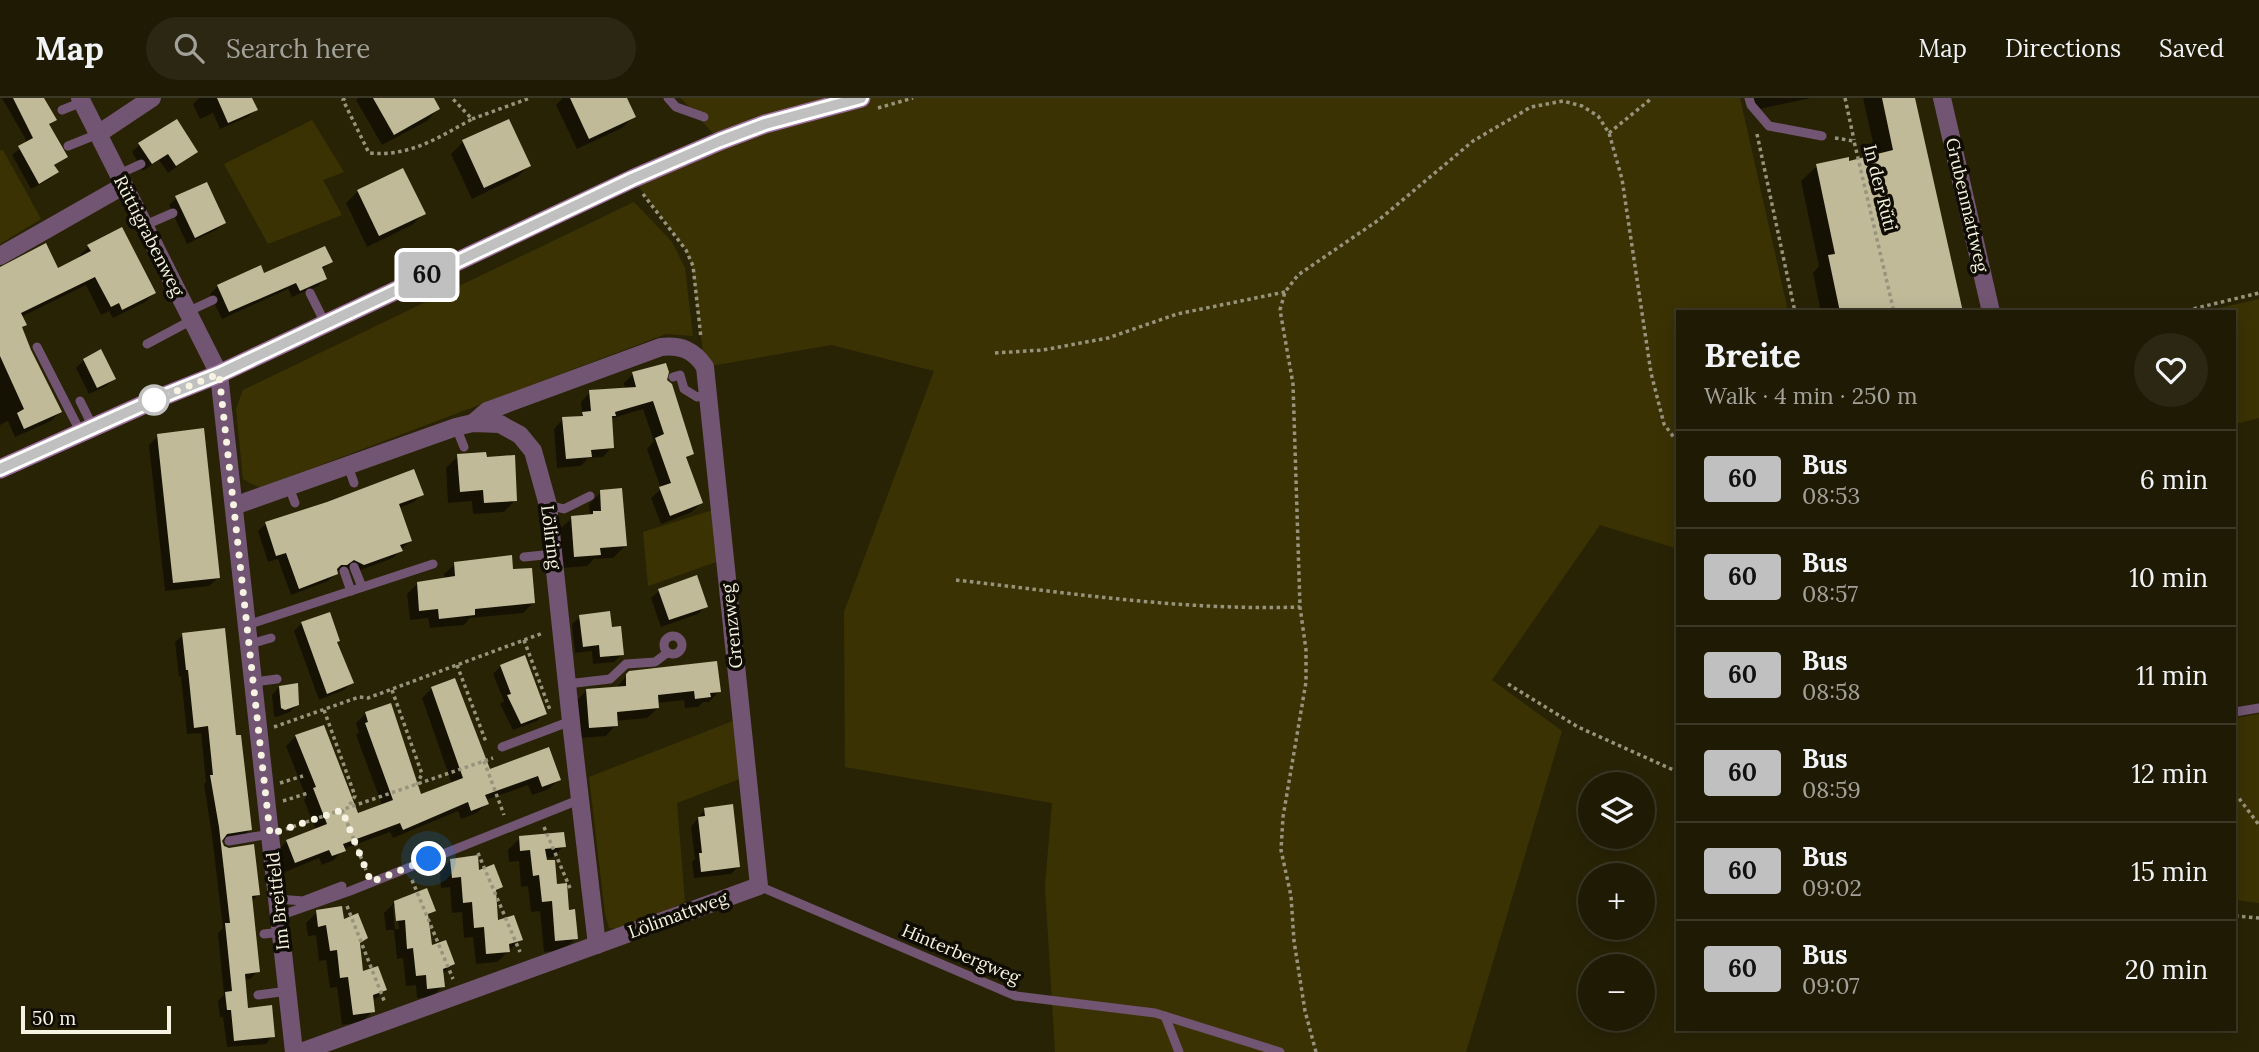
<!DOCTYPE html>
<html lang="en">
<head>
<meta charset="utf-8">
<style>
	:root { --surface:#1f1a04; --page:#2c2713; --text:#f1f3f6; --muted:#a1a19a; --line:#3c3826 }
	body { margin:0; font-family:Lora,serif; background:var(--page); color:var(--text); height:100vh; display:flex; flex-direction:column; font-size:26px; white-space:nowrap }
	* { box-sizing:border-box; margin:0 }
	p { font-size:23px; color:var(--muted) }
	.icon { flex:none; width:38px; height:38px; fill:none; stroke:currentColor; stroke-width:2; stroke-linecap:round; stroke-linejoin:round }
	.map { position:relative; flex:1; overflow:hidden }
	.panel { position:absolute; left:1676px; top:212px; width:560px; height:721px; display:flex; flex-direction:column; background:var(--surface); border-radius:0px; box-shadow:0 4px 18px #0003,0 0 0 2px var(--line) }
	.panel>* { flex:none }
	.badge { padding:0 14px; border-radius:5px; font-size:24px; line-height:46px }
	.tools { position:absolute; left:1578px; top:674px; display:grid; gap:14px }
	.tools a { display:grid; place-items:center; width:77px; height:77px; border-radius:50%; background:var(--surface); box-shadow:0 4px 18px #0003,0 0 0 2px var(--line); font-size:35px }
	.scale { position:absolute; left:21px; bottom:18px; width:150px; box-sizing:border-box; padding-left:7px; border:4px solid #f6f3e2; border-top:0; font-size:19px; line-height:24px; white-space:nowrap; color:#f6f3e2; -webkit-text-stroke:5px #0f0c03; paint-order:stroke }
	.you { position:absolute; width:35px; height:35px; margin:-18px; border:5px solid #fff; border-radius:50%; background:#1a73e8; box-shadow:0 0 0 10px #1a73e833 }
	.map>.badge { position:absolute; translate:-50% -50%; box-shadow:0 0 0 4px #fff }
	.round { display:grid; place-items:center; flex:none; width:74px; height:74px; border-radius:37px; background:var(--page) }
	.headline { display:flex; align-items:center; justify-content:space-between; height:119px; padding:0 28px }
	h1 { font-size:33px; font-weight:700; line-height:52px }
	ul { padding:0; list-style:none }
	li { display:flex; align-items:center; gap:21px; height:98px; padding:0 28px; border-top:2px solid var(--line) }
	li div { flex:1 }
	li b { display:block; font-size:26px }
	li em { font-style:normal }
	li .badge { min-width:77px; font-weight:700; text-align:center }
	header { display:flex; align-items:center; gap:42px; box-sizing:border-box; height:98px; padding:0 35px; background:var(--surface); border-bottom:2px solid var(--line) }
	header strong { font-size:33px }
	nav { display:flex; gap:38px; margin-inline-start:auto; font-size:24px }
	.search { width:490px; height:63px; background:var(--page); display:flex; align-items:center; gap:18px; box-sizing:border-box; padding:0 24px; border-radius:38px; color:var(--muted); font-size:26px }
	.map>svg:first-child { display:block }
	.green { fill:#3b3204 }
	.shadow { fill:#0007; fill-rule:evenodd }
	.building { fill:#c1ba99 }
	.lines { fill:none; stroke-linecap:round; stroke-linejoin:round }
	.path { stroke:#97937c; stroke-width:3.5; stroke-dasharray:3.5 3.5; stroke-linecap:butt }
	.service { stroke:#725572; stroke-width:9 }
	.minor { stroke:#725572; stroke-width:18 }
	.secondary { stroke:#9f71a0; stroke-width:19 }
	.line-casing { stroke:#fff; stroke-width:16 }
	.line { stroke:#c0c0c0; stroke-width:10 }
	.walk { stroke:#f6f3e2; stroke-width:7; stroke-dasharray:0 12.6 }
	.stop-dot { fill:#fff; stroke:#c0c0c0; stroke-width:3.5 }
	.labels { text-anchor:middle; stroke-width:7; stroke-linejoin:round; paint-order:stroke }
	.street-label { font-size:18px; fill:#f6f3e2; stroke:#0f0c03 }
</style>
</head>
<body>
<header>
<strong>Map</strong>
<div class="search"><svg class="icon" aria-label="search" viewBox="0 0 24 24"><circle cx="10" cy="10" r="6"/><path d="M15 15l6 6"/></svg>Search here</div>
<nav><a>Map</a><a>Directions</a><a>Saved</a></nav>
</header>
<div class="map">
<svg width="2259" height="954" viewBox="0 0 2259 954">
	<rect width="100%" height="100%" fill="#292306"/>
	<g class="green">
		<path d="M681 0H1740L1788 213 1678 214V451L1600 427 1492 582 1562 633 1466 954H1055L1045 788 1052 705 845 669 844 514 934 273 831 247 705 269 692 169 686 152 633 81 720 43Z"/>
		<path d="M312 22 344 74 323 82 342 117 268 146 224 66Z"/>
		<path d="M0 52H3L41 121 0 146Z"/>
		<path d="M634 104 672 144 685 170 693 238 666 236 260 390 243 381 236 311 243 292Z"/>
		<path d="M2259 201V320L2235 326V214L2206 213Z"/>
		<path d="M713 412 719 463 648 488 643 434Z"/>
		<path d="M2259 616V805L2235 802V620Z"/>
		<path d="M733 623 742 680 677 705 685 804 623 832 609 830 605 816 589 679Z"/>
	</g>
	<g class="shadow">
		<path d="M2 0H42L54 22 48 28 66 59 53 69 57 74 50 81 31 91 12 57 26 46 25 40Z"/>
		<path d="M199 0H251L256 11 248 19 220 31 213 15 200 21 193 6Z"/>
		<path d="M358 0H432L438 11 427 23 382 47 356 2Z"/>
		<path d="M563 0H625L634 18 622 30 577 51 556 7Z"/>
		<path d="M1747 0H1811L1750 13Z"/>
		<path d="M1863 0H1913L1961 214H1821L1813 175 1819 168 1801 83 1817 68 1848 65 1876 58Z"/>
		<path d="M508 23 529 68 517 79 472 101 451 56 463 44Z"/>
		<path d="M139 47 196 54 168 75 159 62 143 73 132 54Z"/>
		<path d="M358 93 423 116 412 127 367 149 346 105Z"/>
		<path d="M176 100 224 125 216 132 187 146 169 107Z"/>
		<path d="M88 149 154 195 145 204 113 220 109 213 101 217 86 187 21 219 25 227 20 231 60 314 51 323 15 339 8 323 0 327V186L57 172 81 160 79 158Z"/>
		<path d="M331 164 322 172 325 180 318 188 292 199 288 191 222 221 210 196 218 188Z"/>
		<path d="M84 262 114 281 106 288 89 296 76 270Z"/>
		<path d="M633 276 665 282 692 355 685 362 701 405 692 414 661 426 651 400 661 391 647 351 654 343 643 311 610 321 612 349 603 359 588 360 581 368 557 370 554 331 563 321 578 320 582 317 581 304 590 294 625 291 624 285Z"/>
		<path d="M158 338 219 479 209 488 165 493 149 347Z"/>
		<path d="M458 358 515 402 504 414 473 416 472 403 448 405 446 370Z"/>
		<path d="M601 394 625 448 613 460 594 461 587 468 563 470 560 431 572 420 590 418 589 406Z"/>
		<path d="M422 396 414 404 399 410 410 443 393 460 355 474 343 469 328 483 291 497 278 461 268 464 258 433 266 426Z"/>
		<path d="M455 466 511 473 533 505 523 515 470 520 464 527 430 530 428 520 410 522 407 496 417 486 445 481 444 476Z"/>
		<path d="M659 493 706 508 698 516 661 529 651 500Z"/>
		<path d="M580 519 611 531 622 556 614 564 593 566 592 553 575 555 572 526Z"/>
		<path d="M302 525 338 543 336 545 352 585 344 592 319 602 294 533Z"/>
		<path d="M183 537 234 639 250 731 243 739 220 743 259 796 251 804 258 873 250 881 244 882 247 911 273 938 266 946 227 949 223 919H220L218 903 224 897 218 835 223 830 212 738 204 686 206 684 201 635 187 636 181 578 179 579 175 544Z"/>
		<path d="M501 568 545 615 537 623 513 632 500 606 504 603 493 576Z"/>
		<path d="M629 575 719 593 709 604H703L698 609 685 610 684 602 657 605 658 610 647 620 616 623V627L606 638 579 640 576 603 586 593 616 590Z"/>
		<path d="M279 589 298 606 290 614 277 619 274 618 272 597Z"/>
		<path d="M432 590 489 673 548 651 559 681 549 691 532 697 528 687 486 702 487 705 477 715 461 721 458 713 393 740 390 734 343 751 334 762 322 767 319 760 285 774 277 753 287 743 316 732 304 702 306 699 286 648 295 639 323 629 357 717 382 707 356 637 359 634 356 625 366 615 420 699 452 686 422 600Z"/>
		<path d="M705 711 738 769 731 776 694 780 692 764 695 761 691 729Z"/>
		<path d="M520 740 564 748 552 760H545L568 814 576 840 564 852 544 854 540 813 531 814 528 788 521 789 519 763 509 764 508 752Z"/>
		<path d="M451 762 478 774 501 789 494 795 497 825 521 841 497 864 476 866 473 839 464 840 462 814 452 815 450 789 441 790 440 773Z"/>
		<path d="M395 804 433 813 427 819 430 850 453 866 442 877 443 888 432 899 417 900 416 887 406 888 403 860 397 861 394 832H386L384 815ZM393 808H396L399 831H395Z"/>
		<path d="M317 814 343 824 358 846 362 875 385 892 372 904 373 913 362 924 342 927 337 889 330 890 326 862 319 863 316 837 308 838 306 825Z"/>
	</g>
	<g class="building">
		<path d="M13 0H44L57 22 49 26 68 59 54 67 59 74 39 86 18 48 33 40Z"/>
		<path d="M217 0H252L258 12 228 25Z"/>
		<path d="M373 0H434L440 11 394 37Z"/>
		<path d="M570 0H627L636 19 589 41Z"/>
		<path d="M1882 0H1915L1963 214H1840L1828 157 1835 156 1816 66 1849 59V63L1893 52Z"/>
		<path d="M177 21 198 54 176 68 168 56 152 66 138 45Z"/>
		<path d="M509 21 531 68 484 90 462 42Z"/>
		<path d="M403 70 426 116 379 138 357 92Z"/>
		<path d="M207 84 226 125 195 140 175 98Z"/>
		<path d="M122 129 156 195 122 212 119 205 111 209 95 179 21 215 27 227 22 229 31 252 62 314 24 331 17 315 24 311 0 258V169L46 145 58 170 91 153 87 147Z"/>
		<path d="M325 148 333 164 322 169 327 181 300 193 296 185 229 214 217 187 261 167 264 175Z"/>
		<path d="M101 251 116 281 97 290 83 261Z"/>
		<path d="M666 265 669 274 667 282 672 286 694 356 686 359 703 405 670 418 659 389 671 385 655 340 664 336 653 303 615 314 616 318H612L614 350 591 352 592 359 566 361 562 319 583 318 582 314 591 313 589 292 636 289 632 274Z"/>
		<path d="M204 330 220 480 173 485 157 336Z"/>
		<path d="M486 354 487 359 515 357 517 403 484 405 483 392 460 394 457 356Z"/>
		<path d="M414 371 424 397 399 406 412 443 400 447 403 453 364 467 354 462 347 467H341L337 471 338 476 299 491 286 455 276 458 265 424 327 404Z"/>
		<path d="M622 390 627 448 600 450 601 457 574 459 571 418 593 416V413H601L600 392Z"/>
		<path d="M512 457 513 471 532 470 535 505 475 511V517L439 521 438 511 419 513 417 484 455 478 454 464Z"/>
		<path d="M697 477 708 509 669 522 658 491Z"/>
		<path d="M610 513 612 529 621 528 624 557 600 559 599 547 583 549 579 517Z"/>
		<path d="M330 514 340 543 337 544 354 585 327 596 301 524Z"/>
		<path d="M225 530 236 637H241L252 732 227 736 222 743 224 748 229 750 254 746 260 797 252 798 260 874 245 876 248 910 272 907 275 939 234 943 231 912H227L225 894 232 893 225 825H230L219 729 210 677H213L208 628 194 630 188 572H186L182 535Z"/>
		<path d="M525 557 547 616 521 626 507 597 511 596 500 567Z"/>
		<path d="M717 563 721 594 710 595 711 599 695 601 694 593 658 597 659 610 617 614 618 628 589 630 586 591 626 588V576L629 573Z"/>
		<path d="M455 580 490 671 549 649 561 682 542 689 538 678 485 697 489 706 471 713 468 704 403 732 400 725 343 746 346 753 332 758 329 752 295 765 286 742 327 726 313 690 316 689 295 637 324 627 358 715 393 702 365 625 368 624 365 614 391 605 421 696 463 680 431 589Z"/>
		<path d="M298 585 299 607 285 612 281 610 279 588Z"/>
		<path d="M733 706 740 769 701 774 699 755H702L698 719 705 718 704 710Z"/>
		<path d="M564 734 566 749 545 751 547 762H555L557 786 567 785 569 812 575 811 578 841 555 843 552 803 542 804 539 777 533 778 530 752 520 753 519 738Z"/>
		<path d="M478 757 479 772 494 766 503 789 496 792 498 822 514 817 523 842 509 846 510 854 486 856 484 829 474 830 472 804 463 805 461 779 452 780 450 761Z"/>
		<path d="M427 790 436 813 428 816 432 847 446 842 455 866 443 871 445 889 427 891 426 877 416 878 413 850 407 851 405 822 396 823 394 803Z"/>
		<path d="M342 808 344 821 358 815 368 840 360 845 363 873 378 868 387 892 373 897 375 914 353 917 348 879 340 880 337 852 330 853 326 827 318 829 316 812Z"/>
	</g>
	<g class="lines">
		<g class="path">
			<path d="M345 0 343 2 369 55C409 59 438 40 472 21L452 0"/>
			<path d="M1845 0 1854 42"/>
			<path d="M878 10 913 0"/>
			<path d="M472 21 530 0"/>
			<path d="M1609 35 1652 0"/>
			<path d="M1757 36 1795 214"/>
			<path d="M1835 40 1854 43 1894 214"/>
			<path d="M643 96 686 152 693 168 701 240"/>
			<path d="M2180 214 2259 195"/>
			<path d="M995 255 1043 252 1108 240 1177 216 1285 194"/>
			<path d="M956 482C1070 495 1185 513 1300 509"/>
			<path d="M524 542 550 612"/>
			<path d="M457 567 486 644"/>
			<path d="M1508 586 1578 629 1678 674"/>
			<path d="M392 592 422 676 416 688"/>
			<path d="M324 612 355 698 348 710"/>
			<path d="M274 629 359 599 368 600 543 535"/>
			<path d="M484 663 504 717"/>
			<path d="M280 685 303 678"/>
			<path d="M2235 695 2259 727"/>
			<path d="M283 703 308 695"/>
			<path d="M342 712 366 772"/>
			<path d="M544 729 570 790"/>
			<path d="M286 731 493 660"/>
			<path d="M478 755 520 854"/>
			<path d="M412 782 453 881"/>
			<path d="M347 808 385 905"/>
			<path d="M2235 818 2259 820"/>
			<path d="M1316 954 1305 913 1294 843 1291 798 1281 752 1283 719 1306 584V552L1300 509 1293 286 1280 212 1285 194 1298 177 1380 121 1473 43 1531 9 1563 3 1582 8 1598 18 1609 35 1622 81 1651 275 1664 326 1678 345"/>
		</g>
		<g class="service">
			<path d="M668 0 676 9 704 19"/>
			<path d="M1749 0 1751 7 1769 28 1822 38"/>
			<path d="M62 12 82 4"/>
			<path d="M68 48 98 36"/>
			<path d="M117 77 141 66"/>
			<path d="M143 128 173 115"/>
			<path d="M310 195 325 225"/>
			<path d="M187 214 213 202"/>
			<path d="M147 246 192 222"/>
			<path d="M37 249 81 335"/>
			<path d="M673 279 680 277 684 291 697 299 708 297"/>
			<path d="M80 303 93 329"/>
			<path d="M456 329 464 349"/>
			<path d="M348 368 354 385"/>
			<path d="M289 389 295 405"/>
			<path d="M548 407 564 411 590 398"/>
			<path d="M524 459 554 456"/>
			<path d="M354 469 362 489"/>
			<path d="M344 473 351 493"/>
			<path d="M247 527 433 466"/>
			<circle cx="673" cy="547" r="9"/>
			<path d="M250 546 271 540"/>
			<path d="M254 584 277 581"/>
			<path d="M567 586 610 581 626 566 655 564 667 555"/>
			<path d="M2235 614 2259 610"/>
			<path d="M502 649 571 623"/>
			<path d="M229 743 270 736"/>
			<path d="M759 788 1016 898 1155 915 1280 954"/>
			<path d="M277 801 303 803 342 788"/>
			<path d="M279 818 350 793 581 701"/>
			<path d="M264 836 281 834"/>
			<path d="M258 897 288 893"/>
			<path d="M1165 918 1179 954"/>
		</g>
		<g class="minor">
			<path d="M80 0 219 276 294 954"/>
			<path d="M1942 0 1991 214"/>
			<path d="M98 36 152 0"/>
			<path d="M0 158 123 88"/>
			<path d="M234 408 456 329 473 325 500 326 520 337 533 353 548 407 572 633 597 847"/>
			<path d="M301 954 759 788 705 269C694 252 681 247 661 249L487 313 473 325"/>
		</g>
		<path class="secondary" d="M0 371 154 302 219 276 632 81 720 43 765 26 861 0"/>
	</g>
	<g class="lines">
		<g class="line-casing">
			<path id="line" d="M0 371 154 302 219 276 632 81 720 43 765 26 861 0"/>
		</g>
		<use href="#line" class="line"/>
		<path class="walk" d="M154 302 219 276 270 736 342 712 371 784 429 761"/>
	</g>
	<circle class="stop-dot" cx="154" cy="302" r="14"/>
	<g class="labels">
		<g class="street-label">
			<text transform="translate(1880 90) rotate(76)" y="6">In der Rüti</text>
			<text transform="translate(1967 107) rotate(77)" y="6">Grubenmattweg</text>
			<text transform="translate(149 138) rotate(63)" y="6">Rüttigrabenweg</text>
			<text transform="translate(551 439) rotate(83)" y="6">Löliring</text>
			<text transform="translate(732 528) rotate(-96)" y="6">Grenzweg</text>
			<text transform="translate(278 803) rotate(-96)" y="6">Im Breitfeld</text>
			<text transform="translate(678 817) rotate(-20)" y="6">Lölimattweg</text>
			<text transform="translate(961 856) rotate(23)" y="6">Hinterbergweg</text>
		</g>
	</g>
</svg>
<div class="tools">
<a><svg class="icon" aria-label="layers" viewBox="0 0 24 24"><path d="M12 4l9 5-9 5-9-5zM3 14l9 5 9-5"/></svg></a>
<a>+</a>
<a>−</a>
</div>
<div class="scale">50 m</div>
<div class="you" style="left:429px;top:761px"></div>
<b class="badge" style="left:427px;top:177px;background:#c0c0c0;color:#111">60</b>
<section class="panel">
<div class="headline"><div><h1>Breite</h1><p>Walk · 4 min · 250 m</p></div><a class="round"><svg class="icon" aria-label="heart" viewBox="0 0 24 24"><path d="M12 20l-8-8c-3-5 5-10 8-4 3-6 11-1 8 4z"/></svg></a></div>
<ul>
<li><span class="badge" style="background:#c0c0c0;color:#111">60</span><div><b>Bus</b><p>08:53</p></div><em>6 min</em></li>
<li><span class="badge" style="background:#c0c0c0;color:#111">60</span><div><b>Bus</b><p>08:57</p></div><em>10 min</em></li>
<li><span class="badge" style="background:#c0c0c0;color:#111">60</span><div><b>Bus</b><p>08:58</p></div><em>11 min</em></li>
<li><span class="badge" style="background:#c0c0c0;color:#111">60</span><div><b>Bus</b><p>08:59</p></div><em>12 min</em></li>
<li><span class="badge" style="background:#c0c0c0;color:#111">60</span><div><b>Bus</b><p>09:02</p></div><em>15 min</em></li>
<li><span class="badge" style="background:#c0c0c0;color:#111">60</span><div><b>Bus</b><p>09:07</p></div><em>20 min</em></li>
</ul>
</section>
</div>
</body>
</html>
